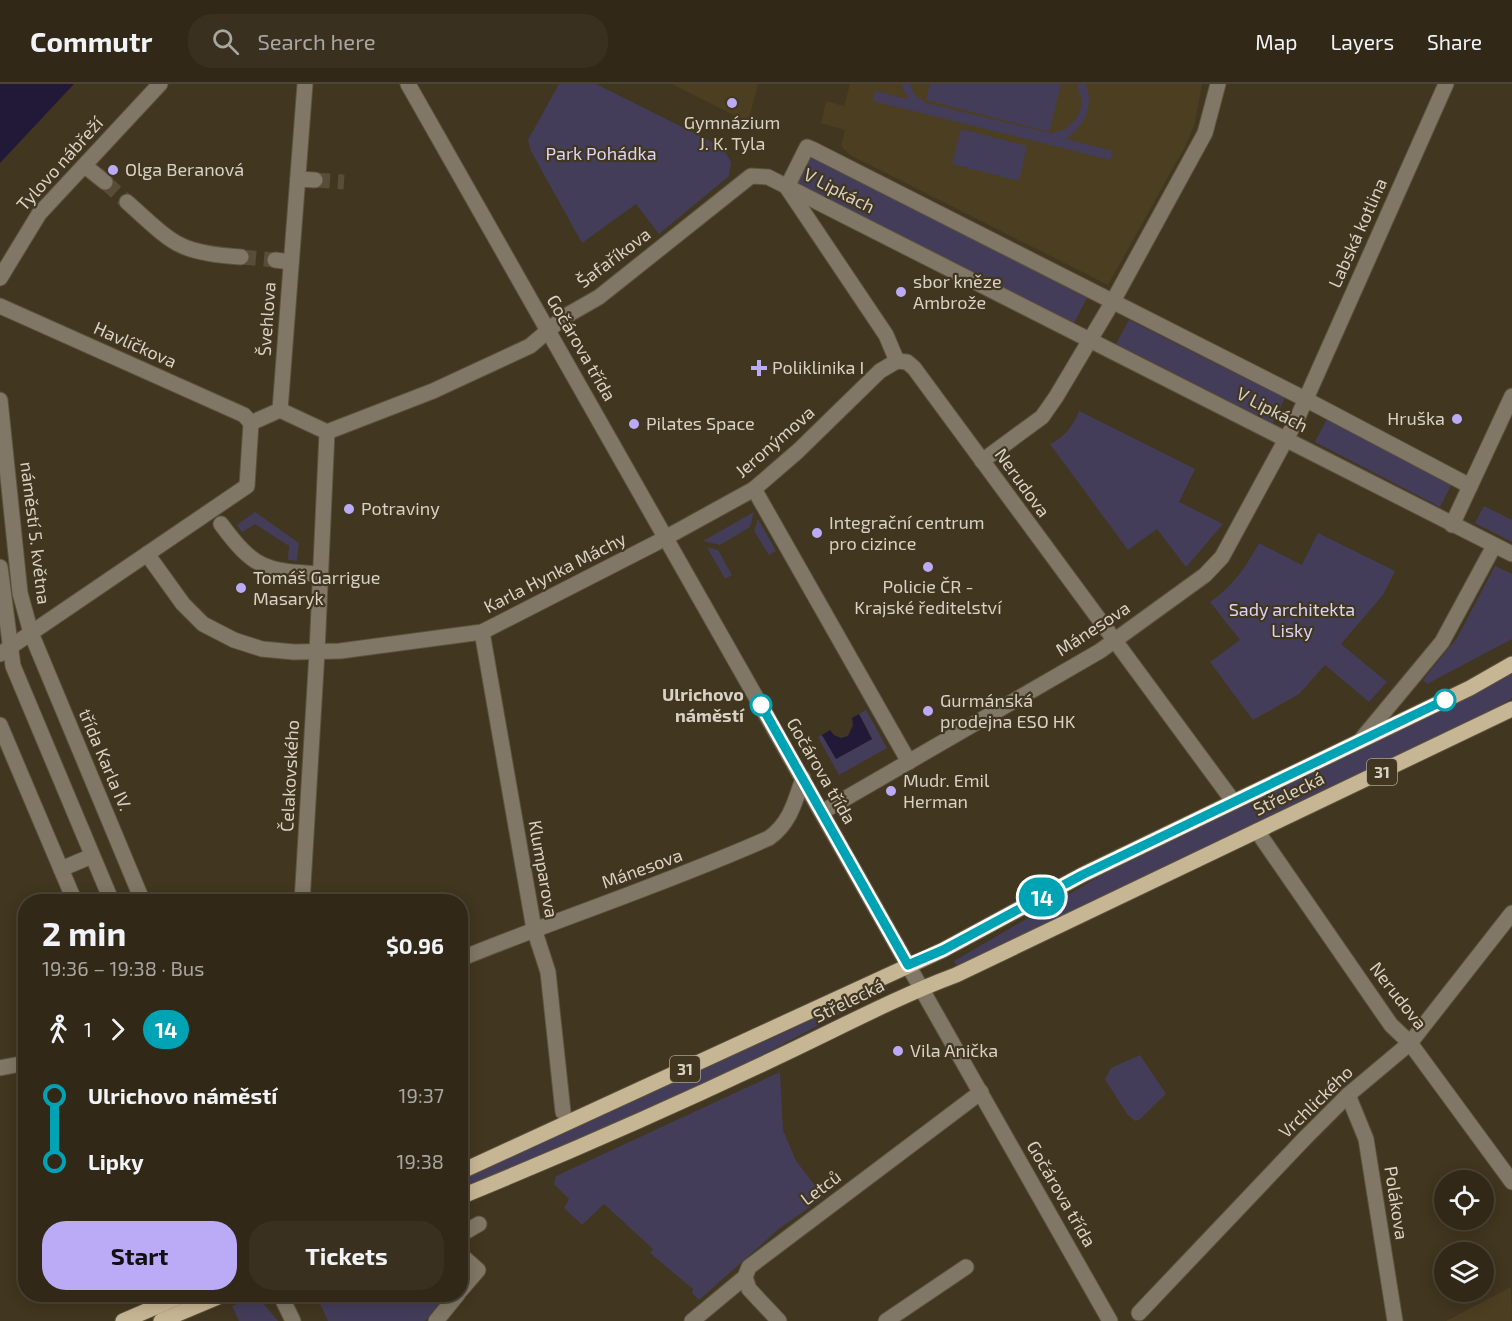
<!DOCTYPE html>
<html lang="en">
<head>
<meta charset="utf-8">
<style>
	:root { --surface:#312817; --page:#393020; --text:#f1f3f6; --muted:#a8a6a1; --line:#4c4436; --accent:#bbaaf6 }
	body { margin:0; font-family:"Exo 2",sans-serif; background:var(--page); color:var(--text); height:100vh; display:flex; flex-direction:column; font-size:22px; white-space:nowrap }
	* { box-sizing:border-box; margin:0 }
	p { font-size:20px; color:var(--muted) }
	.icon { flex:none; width:33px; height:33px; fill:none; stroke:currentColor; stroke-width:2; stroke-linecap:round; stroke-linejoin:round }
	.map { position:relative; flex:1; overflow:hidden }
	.panel { position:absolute; left:18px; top:810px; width:450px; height:408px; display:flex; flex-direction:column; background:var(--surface); border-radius:24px; box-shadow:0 3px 15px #0003,0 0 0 2px var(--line) }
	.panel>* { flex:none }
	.badge { padding:0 12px; border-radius:20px; font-size:21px; line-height:39px }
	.buttons { position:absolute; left:1434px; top:1086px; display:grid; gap:12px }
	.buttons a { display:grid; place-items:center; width:60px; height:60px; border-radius:50%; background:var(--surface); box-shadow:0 3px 15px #0003,0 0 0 2px var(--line); font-size:30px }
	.map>.badge { position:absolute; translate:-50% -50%; box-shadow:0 0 0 3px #fff }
	.legs { display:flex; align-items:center; gap:9px; height:66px; padding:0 24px; font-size:20px }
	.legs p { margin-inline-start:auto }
	.summary { display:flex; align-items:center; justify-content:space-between; height:102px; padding:0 24px }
	h1 { font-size:33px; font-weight:700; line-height:45px }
	.cta { display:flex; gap:12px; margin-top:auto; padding:12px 24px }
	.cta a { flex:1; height:69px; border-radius:24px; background:var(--accent); color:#111; font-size:24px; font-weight:700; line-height:69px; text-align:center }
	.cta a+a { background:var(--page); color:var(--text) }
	ul { padding:0 24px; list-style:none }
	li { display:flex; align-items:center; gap:21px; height:66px; font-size:22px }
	li i { display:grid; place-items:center; width:9px; height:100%; margin:0 8px; background:currentColor }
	li i::after { content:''; width:15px; height:15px; margin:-8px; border:4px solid; border-radius:50%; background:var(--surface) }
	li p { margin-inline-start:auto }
	li:first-child i { background:linear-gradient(#0000 50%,currentColor 0) }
	li:last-child i { background:linear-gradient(currentColor 50%,#0000 0) }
	header { display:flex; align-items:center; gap:36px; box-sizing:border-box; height:84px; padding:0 30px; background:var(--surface); border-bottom:2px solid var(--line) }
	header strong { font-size:28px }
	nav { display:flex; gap:33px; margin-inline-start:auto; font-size:21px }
	.search { width:420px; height:54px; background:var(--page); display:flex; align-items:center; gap:15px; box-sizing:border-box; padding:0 21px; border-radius:24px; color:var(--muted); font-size:22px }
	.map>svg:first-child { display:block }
	.built { fill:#4c3e20 }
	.green { fill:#443d59 }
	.water { fill:#221939 }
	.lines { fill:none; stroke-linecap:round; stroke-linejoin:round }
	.minor-tunnel { stroke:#584d38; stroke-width:15; stroke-dasharray:15 8; stroke-linecap:butt }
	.minor-casing { stroke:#5c523d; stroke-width:17 }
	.major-casing { stroke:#5c523d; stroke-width:17 }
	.minor { stroke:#807766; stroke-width:15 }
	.major { stroke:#c7b693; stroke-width:15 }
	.line-1-casing { stroke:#fff; stroke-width:14 }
	.line-1 { stroke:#00a3b4; stroke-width:9 }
	.poi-dot { fill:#bbaaf6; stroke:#41361f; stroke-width:2 }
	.stop-1-dot { fill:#fff; stroke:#00a3b4; stroke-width:3 }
	.labels { text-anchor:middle; stroke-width:4.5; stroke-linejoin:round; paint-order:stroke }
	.shield { fill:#41361f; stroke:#aba292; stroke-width:1.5 }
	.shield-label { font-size:16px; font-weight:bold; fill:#d8d1c4 }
	.poi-label { font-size:18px; fill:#d8d1c4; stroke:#41361f; text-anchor:start }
	.park-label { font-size:18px; fill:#dbd3fa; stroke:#41361f }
	.street-label { font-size:18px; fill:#d8d1c4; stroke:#41361f }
	.stop-label { font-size:18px; font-weight:bold; fill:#d8d1c4; stroke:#41361f; text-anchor:end }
</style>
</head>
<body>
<header>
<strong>Commutr</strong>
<div class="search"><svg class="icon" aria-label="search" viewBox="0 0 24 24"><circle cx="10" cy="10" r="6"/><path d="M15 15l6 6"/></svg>Search here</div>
<nav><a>Map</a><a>Layers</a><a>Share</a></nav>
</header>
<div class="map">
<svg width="1512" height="1237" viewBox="0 0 1512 1237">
	<rect width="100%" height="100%" fill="#41361f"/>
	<g class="built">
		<path d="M672 0H758L748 38Z"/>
		<path d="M850 0H1202L1195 39 1187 59 1108 201 850 71 841 62 845 46 821 39 826 17 844 22Z"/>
		<path d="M1511 1203 1512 1237H1446Z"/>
	</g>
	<g class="green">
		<path d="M559 0H596L722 63 731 78 729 92 659 150 636 120 582 159 531 67 528 56Z"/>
		<path d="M901 0H910L914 10 926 19 1049 49C1067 48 1080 36 1082 18L1077 0H1086C1094 24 1085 40 1066 55L1113 67 1110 76 873 17 875 7 908 15Z"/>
		<path d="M930 0H1061L1049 48 926 16Z"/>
		<path d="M961 45 1027 62 1019 97 952 80Z"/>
		<path d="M810 70 1087 214 1073 241 793 101Z"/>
		<path d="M1129 236 1285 314 1273 339 1116 260Z"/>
		<path d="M1079 327 1195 385 1179 418 1223 440 1186 483 1157 445 1128 466 1050 360C1064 353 1073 343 1079 327Z"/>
		<path d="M1327 335 1451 401 1440 423 1315 358Z"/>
		<path d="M1484 422 1512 436V458L1475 439Z"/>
		<path d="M255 428 299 459 297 477 288 476 289 462 255 440 242 448 237 441Z"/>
		<path d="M754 428 750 443 720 461 703 457Z"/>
		<path d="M758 435 776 467 769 471 754 447Z"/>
		<path d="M1318 449 1395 487 1383 511 1341 560 1387 598 1369 618 1325 581 1299 610 1253 636 1210 578 1240 556 1210 518C1233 502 1246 483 1259 459L1302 481Z"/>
		<path d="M707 463 718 466 732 491 725 495Z"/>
		<path d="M1495 482 1512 490V555L1427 600 1423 596 1457 554Z"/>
		<path d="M1512 589V614L1492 627 956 882 954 877 1126 777 1415 639Z"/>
		<path d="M866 626 887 664 839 691 818 653 822 651 836 675 872 655 859 630Z"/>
		<path d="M886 902 888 906C844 927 801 951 758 973 662 1023 560 1063 461 1105L460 1096Z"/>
		<path d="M1140 971 1166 1010 1139 1036 1135 1037 1127 1030 1105 995 1111 984Z"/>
		<path d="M780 988 783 1046 796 1077 824 1113 780 1144 699 1216 692 1209 693 1205 650 1169 653 1165 604 1120 582 1141 564 1124 569 1115 554 1100 556 1092Z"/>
		<path d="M316 1211H447L425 1237H328Z"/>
		<path d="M254 1214 263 1219 278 1237H239L232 1222Z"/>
	</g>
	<g class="water">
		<path d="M0 0H74L0 79Z"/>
		<path d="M859 630 872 655 836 675 822 651 830 646 834 651 841 654 848 652 853 641 852 634Z"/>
	</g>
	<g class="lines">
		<g class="minor-tunnel">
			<path d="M315 96 344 98"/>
			<path d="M105 98 127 118"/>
			<path d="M241 173 275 176"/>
		</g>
		<g class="minor-casing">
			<g id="minor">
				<path d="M305 0 280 326 327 348"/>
				<path d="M408 0 1110 1237"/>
				<path d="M85 82 105 98"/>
				<path d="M298 95 315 96"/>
				<path d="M787 103 807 63 814 66 1305 315 1470 402"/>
				<path d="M788 105 886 251 897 277"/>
				<path d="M127 118C173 159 177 169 241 173"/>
				<path d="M275 176 291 178"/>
				<path d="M0 194 39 130 160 0"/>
				<path d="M0 222 244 331 251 339"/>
				<path d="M897 277 907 278 914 284 1233 717"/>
				<path d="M0 316 20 509 31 549 143 818"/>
				<path d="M251 339 280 326"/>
				<path d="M327 348 433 307 530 262 564 233 599 213 751 92 768 93 1512 470"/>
				<path d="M982 377 1042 333 1056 313 1112 219 1205 49 1218 0"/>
				<path d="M754 405 909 678"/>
				<path d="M221 440C254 485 266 487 319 490"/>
				<path d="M1452 441 1512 312"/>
				<path d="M147 470 183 520 203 540 234 556 262 565 294 568 340 567 482 548 656 459 754 405 798 367 880 287 897 277"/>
				<path d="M0 483 13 582 112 818"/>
				<path d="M482 548 534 845 548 888 563 1028"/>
				<path d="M0 570 247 402 251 339"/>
				<path d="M0 641 75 818"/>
				<path d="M1360 657 1442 558 1494 462"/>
				<path d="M822 728 1100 567 1205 491 1222 473 1297 335 1446 0"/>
				<path d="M1257 747 1391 941 1410 959 1512 1098"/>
				<path d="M61 785 92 772"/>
				<path d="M302 818 317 568 327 348"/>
				<path d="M460 875C563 833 668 799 769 754 790 739 795 718 803 694"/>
				<path d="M0 984 26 979"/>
				<path d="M1348 1011 1366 1055 1395 1237"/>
				<path d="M460 1151 479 1140"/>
				<path d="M460 1170 478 1186 460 1207"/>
				<path d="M745 1193 749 1205 779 1237"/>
				<path d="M280 1210 293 1237"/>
				<path d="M1139 1229 1306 1053 1348 1011 1410 959 1512 829"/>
				<path d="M436 1237 458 1210"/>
				<path d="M692 1237 745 1193 749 1183 981 1008"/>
				<path d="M886 1237 966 1183"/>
			</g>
		</g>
		<g class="major-casing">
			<g id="major">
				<path d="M460 1088 943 866 1082 791 1470 604 1512 580"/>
				<path d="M460 1113C570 1068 679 1020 786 969 843 942 897 913 956 891L1512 625"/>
				<path d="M123 1237 186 1210"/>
				<path d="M161 1237 225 1210"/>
			</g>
		</g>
		<use href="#minor" class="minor"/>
		<use href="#major" class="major"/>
	</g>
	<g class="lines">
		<g class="line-1-casing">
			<path id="line-1" d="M761 621 908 881 943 866 1082 791 1445 616"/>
		</g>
		<use href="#line-1" class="line-1"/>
	</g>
	<g class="poi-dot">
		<circle cx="732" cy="19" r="6"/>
		<circle cx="113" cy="86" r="6"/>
		<circle cx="901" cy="208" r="6"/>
		<path d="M756 275h6v6h6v6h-6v6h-6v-6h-6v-6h6z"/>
		<circle cx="1457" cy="335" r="6"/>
		<circle cx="634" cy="340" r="6"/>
		<circle cx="349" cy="425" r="6"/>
		<circle cx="817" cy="449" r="6"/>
		<circle cx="928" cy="483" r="6"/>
		<circle cx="241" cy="504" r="6"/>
		<circle cx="928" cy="627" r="6"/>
		<circle cx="891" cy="707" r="6"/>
		<circle cx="898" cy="967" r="6"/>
	</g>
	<g class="stop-1-dot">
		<circle cx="1445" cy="616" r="10"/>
		<circle cx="761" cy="621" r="10"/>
	</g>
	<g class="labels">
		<g class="shield">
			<rect x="1367" y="675" width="30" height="26" rx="4.5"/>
			<rect x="670" y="972" width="30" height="26" rx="4.5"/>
		</g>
		<g class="shield-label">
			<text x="1382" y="694">31</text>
			<text x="685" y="991">31</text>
		</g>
		<g class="poi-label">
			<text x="732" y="45" text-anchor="middle">Gymnázium<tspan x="732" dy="21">J. K. Tyla</tspan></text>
			<text x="125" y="92">Olga Beranová</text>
			<text x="913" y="204">sbor kněze<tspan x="913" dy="21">Ambrože</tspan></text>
			<text x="772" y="290">Poliklinika I</text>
			<text x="1445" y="341" text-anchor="end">Hruška</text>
			<text x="646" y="346">Pilates Space</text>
			<text x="361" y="431">Potraviny</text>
			<text x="829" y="445">Integrační centrum<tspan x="829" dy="21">pro cizince</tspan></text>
			<text x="253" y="500">Tomáš Garrigue<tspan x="253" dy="21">Masaryk</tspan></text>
			<text x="928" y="509" text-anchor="middle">Policie ČR -<tspan x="928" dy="21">Krajské ředitelství</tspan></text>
			<text x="940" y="623">Gurmánská<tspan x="940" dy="21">prodejna ESO HK</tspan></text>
			<text x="903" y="703">Mudr. Emil<tspan x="903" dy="21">Herman</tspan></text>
			<text x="910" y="973">Vila Anička</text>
		</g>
		<g class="park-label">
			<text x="601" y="76">Park Pohádka</text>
			<text x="1292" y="532">Sady architekta<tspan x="1292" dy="21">Lisky</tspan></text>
		</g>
		<g class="street-label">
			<text transform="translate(60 80) rotate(-48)" y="6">Tylovo nábřeží</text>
			<text transform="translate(839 107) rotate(27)" y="6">V Lipkách</text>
			<text transform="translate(1358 149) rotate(-66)" y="6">Labská kotlina</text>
			<text transform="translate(614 174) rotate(-37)" y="6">Šafaříkova</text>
			<text transform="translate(267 235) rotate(-86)" y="6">Švehlova</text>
			<text transform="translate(135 261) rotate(24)" y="6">Havlíčkova</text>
			<text transform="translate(581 264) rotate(60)" y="6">Gočárova třída</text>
			<text transform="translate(1272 326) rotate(27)" y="6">V Lipkách</text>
			<text transform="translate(775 358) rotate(-41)" y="6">Jeronýmova</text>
			<text transform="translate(1022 399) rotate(54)" y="6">Nerudova</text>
			<text transform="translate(35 449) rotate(83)" y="6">náměstí 5. května</text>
			<text transform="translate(555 489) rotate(-27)" y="6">Karla Hynka Máchy</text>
			<text transform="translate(1093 545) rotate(-33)" y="6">Mánesova</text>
			<text transform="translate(105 676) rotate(67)" y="6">třída Karla IV.</text>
			<text transform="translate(821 687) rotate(60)" y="6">Gočárova třída</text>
			<text transform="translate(290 692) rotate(-87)" y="6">Čelakovského</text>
			<text transform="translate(1289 710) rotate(-26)" y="6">Střelecká</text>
			<text transform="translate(543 785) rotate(80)" y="6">Klumparova</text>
			<text transform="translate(642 785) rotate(-20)" y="6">Mánesova</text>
			<text transform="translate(1398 912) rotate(52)" y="6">Nerudova</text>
			<text transform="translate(849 917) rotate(-26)" y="6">Střelecká</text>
			<text transform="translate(1316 1018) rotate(-44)" y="6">Vrchlického</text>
			<text transform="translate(821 1104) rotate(-37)" y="6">Letců</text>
			<text transform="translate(1061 1110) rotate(60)" y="6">Gočárova třída</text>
			<text transform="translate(1396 1119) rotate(81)" y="6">Polákova</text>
		</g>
		<g class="stop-label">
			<text x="744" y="617">Ulrichovo<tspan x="744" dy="21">náměstí</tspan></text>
		</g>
	</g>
</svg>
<div class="buttons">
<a><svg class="icon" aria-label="locate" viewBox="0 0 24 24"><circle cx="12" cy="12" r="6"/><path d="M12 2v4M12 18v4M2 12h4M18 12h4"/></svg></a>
<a><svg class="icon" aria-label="layers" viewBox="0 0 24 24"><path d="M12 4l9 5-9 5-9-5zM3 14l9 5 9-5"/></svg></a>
</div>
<b class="badge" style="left:1042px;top:813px;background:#00a3b4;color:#fff">14</b>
<section class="panel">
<div class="summary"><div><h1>2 min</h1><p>19:36 – 19:38 · Bus</p></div><b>$0.96</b></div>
<div class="legs"><svg class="icon" aria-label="walk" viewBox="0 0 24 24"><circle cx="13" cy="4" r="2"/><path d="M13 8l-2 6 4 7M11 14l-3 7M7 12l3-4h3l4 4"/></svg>1<svg class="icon" aria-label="forward" viewBox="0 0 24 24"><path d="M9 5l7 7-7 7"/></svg><b class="badge" style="background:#00a3b4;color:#fff">14</b></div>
<ul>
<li><i style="color:#00a3b4"></i><b>Ulrichovo náměstí</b><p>19:37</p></li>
<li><i style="color:#00a3b4"></i><b>Lipky</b><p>19:38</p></li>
</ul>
<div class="cta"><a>Start</a><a>Tickets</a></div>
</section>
</div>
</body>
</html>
